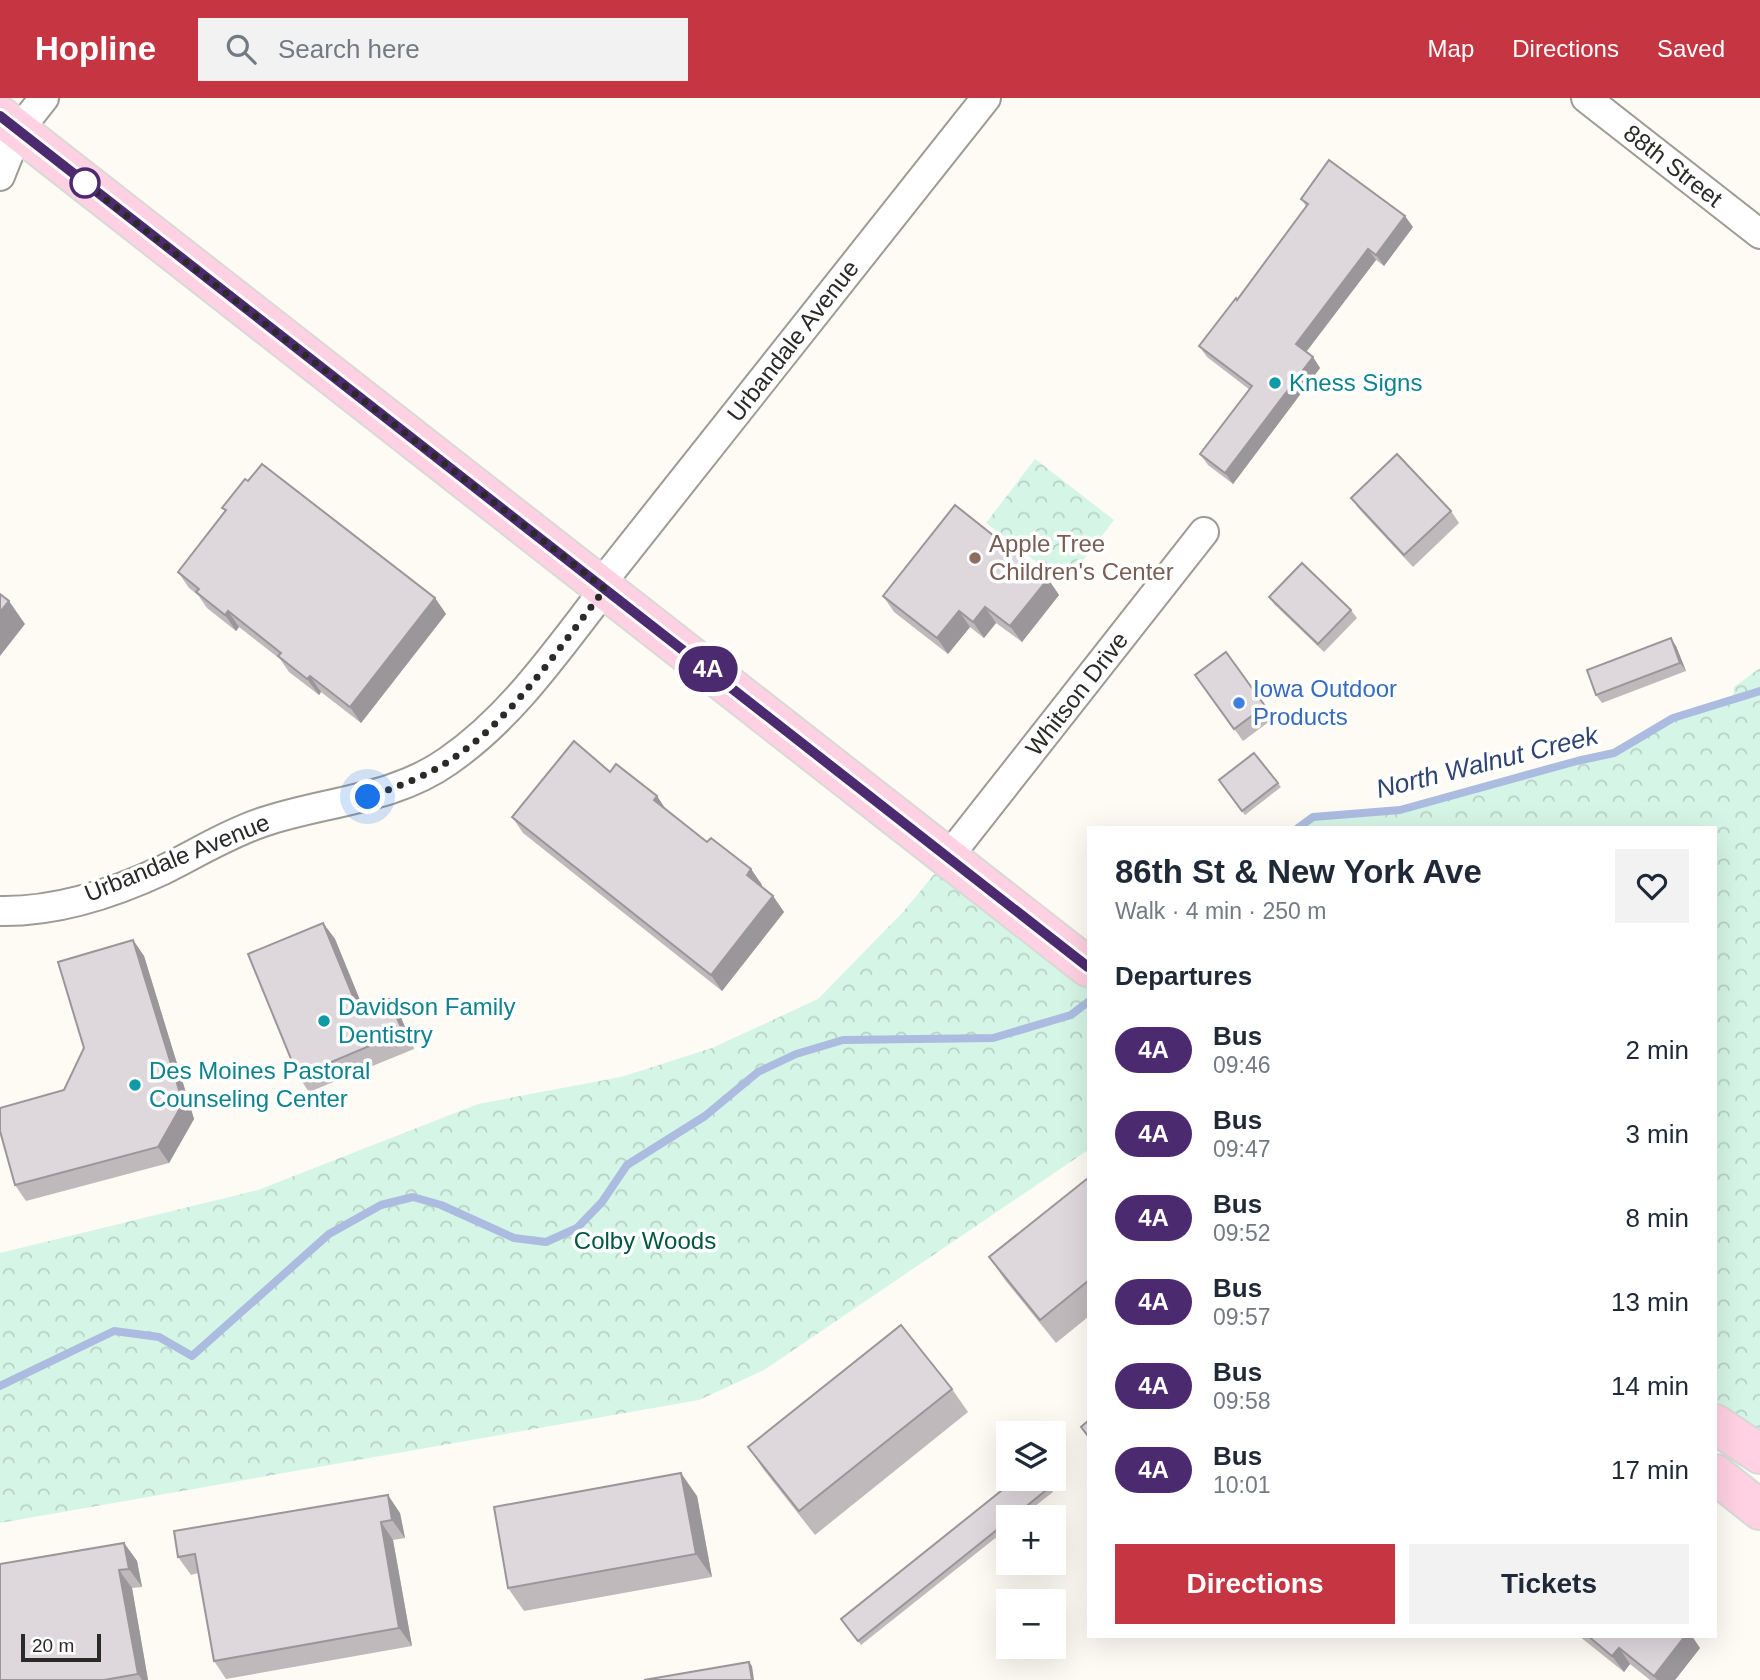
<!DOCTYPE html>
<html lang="en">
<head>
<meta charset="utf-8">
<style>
	:root { --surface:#fff; --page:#f2f2f3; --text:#1f2937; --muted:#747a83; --accent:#c63642 }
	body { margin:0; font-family:Arial,sans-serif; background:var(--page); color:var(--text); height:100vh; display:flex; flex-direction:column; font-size:26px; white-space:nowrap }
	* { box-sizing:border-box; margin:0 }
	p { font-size:23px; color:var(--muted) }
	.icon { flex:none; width:38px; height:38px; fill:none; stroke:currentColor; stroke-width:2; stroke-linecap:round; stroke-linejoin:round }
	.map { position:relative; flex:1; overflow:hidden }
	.drawer { position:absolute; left:1087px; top:728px; width:630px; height:812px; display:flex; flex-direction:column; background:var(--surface); border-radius:0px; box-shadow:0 7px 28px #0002 }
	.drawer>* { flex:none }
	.badge { padding:0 14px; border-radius:23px; font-size:24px; line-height:46px }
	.buttons { position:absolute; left:996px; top:1323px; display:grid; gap:14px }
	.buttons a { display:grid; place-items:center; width:70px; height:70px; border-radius:0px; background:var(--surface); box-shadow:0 7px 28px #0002; font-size:35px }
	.scale { position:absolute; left:21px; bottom:18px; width:80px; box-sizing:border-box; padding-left:7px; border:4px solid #2b2a28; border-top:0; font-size:19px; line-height:24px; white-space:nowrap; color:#2b2a28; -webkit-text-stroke:5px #fff; paint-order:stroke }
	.you { position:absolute; width:35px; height:35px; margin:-18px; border:5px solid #fff; border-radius:50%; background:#1a73e8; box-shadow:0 0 0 10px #1a73e833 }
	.map>.badge { position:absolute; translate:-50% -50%; box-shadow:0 0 0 4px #fff }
	h2 { padding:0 28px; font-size:26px; line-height:63px }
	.round { display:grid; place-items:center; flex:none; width:74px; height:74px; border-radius:0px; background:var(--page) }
	.head { display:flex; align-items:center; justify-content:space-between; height:119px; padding:0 28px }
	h1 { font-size:33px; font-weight:700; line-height:52px }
	.action { display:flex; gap:14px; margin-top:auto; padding:14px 28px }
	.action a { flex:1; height:80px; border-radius:0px; background:var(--accent); color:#fff; font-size:28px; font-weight:700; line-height:80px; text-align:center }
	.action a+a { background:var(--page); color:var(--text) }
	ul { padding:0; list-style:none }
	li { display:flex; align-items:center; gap:21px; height:84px; padding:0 28px }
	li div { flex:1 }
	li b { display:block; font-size:26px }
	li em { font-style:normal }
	li .badge { min-width:77px; font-weight:700; text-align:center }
	header { display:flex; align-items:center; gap:42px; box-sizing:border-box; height:98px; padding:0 35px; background:var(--accent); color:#fff }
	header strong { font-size:33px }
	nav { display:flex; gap:38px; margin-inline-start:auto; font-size:24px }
	.search { width:490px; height:63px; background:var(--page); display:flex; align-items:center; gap:18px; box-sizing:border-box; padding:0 24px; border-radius:0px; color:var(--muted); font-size:26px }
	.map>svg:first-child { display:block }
	.forest { fill:url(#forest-crowns) }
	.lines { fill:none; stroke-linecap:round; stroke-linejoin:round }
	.stream { stroke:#abbce0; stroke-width:8 }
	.street-casing { stroke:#9e9a95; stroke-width:32 }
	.primary-casing { stroke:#d9d9d8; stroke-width:42 }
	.street { stroke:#fff; stroke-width:28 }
	.primary { stroke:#ffd1e2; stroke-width:38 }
	.wall { fill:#bfb9bc }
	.shaded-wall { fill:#9b9699 }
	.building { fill:#ded7db; stroke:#9b9699; stroke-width:2 }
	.line-casing { stroke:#fff; stroke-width:16 }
	.line { stroke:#4c2a6f; stroke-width:10 }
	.walk { stroke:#2b2a28; stroke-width:7; stroke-dasharray:0 12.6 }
	.stop-dot { fill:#fff; stroke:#4c2a6f; stroke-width:3.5 }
	.culture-dot { fill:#0f9aa8; stroke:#fff; stroke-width:2.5 }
	.education-dot { fill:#8d6e63; stroke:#fff; stroke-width:2.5 }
	.shop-dot { fill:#3f7fe0; stroke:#fff; stroke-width:2.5 }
	.labels { text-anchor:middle; stroke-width:7; stroke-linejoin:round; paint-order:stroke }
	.street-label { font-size:24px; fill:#2b2a28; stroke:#fff }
	.culture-label { font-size:24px; fill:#0d838f; stroke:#fff; text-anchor:start }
	.education-label { font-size:24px; fill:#785e54; stroke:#fff; text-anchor:start }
	.shop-label { font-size:24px; fill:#366cbe; stroke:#fff; text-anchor:start }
	.park-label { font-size:24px; fill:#03573e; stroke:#fff }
	.water-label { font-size:26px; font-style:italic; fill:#2f4473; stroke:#fff }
</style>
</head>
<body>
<header>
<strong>Hopline</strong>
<div class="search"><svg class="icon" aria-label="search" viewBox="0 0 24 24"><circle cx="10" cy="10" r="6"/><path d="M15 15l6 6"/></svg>Search here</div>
<nav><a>Map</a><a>Directions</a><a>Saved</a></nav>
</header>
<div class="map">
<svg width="1760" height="1582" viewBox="0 0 1760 1582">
	<defs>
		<pattern id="forest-crowns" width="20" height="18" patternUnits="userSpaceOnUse" patternTransform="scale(1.75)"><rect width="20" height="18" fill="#d5f5e6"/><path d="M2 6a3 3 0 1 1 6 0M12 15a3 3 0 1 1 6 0" fill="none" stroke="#b7d2c5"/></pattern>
	</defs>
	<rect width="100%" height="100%" fill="#fefbf4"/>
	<g class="forest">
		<path d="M1035 361 1114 422 1065 486 986 425Z"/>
		<path d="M1760 570V1337L1715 1305V730H1298L1313 719 1400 712 1577 663 1614 656 1673 620 1733 602 1734 589Z"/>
		<path d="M949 758 1088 869V1052L764 1272 699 1302 0 1425V1155L258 1092 478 1006 621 979 712 950 818 901 904 813Z"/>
	</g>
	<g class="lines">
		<g class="stream">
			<path d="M1298 730 1313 719 1400 712 1577 663 1614 655 1673 620 1760 593"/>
			<path d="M0 1288 114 1233 159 1239 192 1258 329 1136 381 1107 413 1099 441 1107 514 1140 546 1144 577 1130 602 1104 627 1067 705 1018 758 974 796 956 843 942 993 940 1071 917 1088 904"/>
		</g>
		<g class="street-casing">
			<g id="street">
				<path d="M1586 0 1760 136"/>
				<path d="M0 78 18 33 44 0"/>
				<path d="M600 487 986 0"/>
				<path d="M949 758 1204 434"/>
				<path d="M0 813C55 814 114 795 163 772 197 755 228 736 263 724 325 703 393 702 448 663 513 618 557 552 605 491"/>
			</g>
		</g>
		<g class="primary-casing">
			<g id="primary">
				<path d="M0 18 1088 869"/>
				<path d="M1715 1326 1760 1356"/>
				<path d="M1715 1376 1760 1412"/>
			</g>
		</g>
		<use href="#street" class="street"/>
		<use href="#primary" class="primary"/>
	</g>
	<g class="wall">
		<path d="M1301 101 1413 129 1384 168 1376 162 1306 254 1313 259 1320 270 1233 386 1208 367 1200 356 1250 292 1207 259 1199 248 1237 202 1306 108Z"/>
		<path d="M1351 400 1451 413 1459 425 1413 469 1360 412Z"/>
		<path d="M222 410 435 500 446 516 361 625 321 594 319 597 289 574 280 561 239 529 236 533 207 510 198 497 189 490 178 474 225 413Z"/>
		<path d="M1048 481 1059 497 1022 544 996 525 984 540 970 529 948 556 894 514 883 498Z"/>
		<path d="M1269 499 1351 512 1357 520 1324 554 1275 507Z"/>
		<path d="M1676 548 1686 573 1602 605 1596 597Z"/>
		<path d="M1226 554 1274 620 1243 643 1195 577Z"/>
		<path d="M1254 655 1281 689 1245 717 1219 682Z"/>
		<path d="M610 674 657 698 667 713 707 744 751 771 762 787 761 789 773 798 784 814 722 893 523 735 512 719Z"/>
		<path d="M323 825 335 841 364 912 389 901 400 917 414 951 309 994 298 978Z"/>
		<path d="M133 842 144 858 194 1021 169 1065 26 1103 15 1087 64 992Z"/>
		<path d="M1088 1080V1219L1056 1245 1005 1182 989 1159Z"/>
		<path d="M952 1291 968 1314 815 1437 764 1372 748 1349Z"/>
		<path d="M1044 1381 1053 1394 1021 1419H1008V1430L861 1547 841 1521Z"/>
		<path d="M697 1398 712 1479 524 1513 508 1490Z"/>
		<path d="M400 1415 405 1440 393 1442 412 1548 226 1581 214 1563 198 1475 191 1477 178 1459Z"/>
		<path d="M124 1445 137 1463 142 1489 132 1490 148 1582H0Z"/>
		<path d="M1579 1538H1685L1700 1550 1675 1582H1650L1630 1566 1624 1574Z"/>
	</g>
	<g class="shaded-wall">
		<path d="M1405 118 1413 129 1384 168 1376 157Z"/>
		<path d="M1368 151 1376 162 1303 258 1296 246Z"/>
		<path d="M1313 259 1320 270 1233 386 1225 375Z"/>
		<path d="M1048 481 1059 497 1022 544 1010 528Z"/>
		<path d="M435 500 446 516 361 625 350 609Z"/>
		<path d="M9 503 25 526 0 558V514Z"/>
		<path d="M985 509 996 525 984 540 973 524Z"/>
		<path d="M228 513 239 529 236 533 225 517Z"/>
		<path d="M959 513 970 529 948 556 937 540Z"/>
		<path d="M1671 540 1676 548 1686 573 1680 565Z"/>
		<path d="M310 578 321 594 319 597 307 581Z"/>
		<path d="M657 698 668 715 654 702Z"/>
		<path d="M751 771 762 787 758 793 747 777Z"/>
		<path d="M773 798 784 814 722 893 711 877Z"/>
		<path d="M323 825 335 841 371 929 359 913Z"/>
		<path d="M133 842 144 858 194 1021 169 1065 158 1049Z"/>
		<path d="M389 901 400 917 414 951 403 934Z"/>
		<path d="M681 1375 697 1398 712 1479 696 1456Z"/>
		<path d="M388 1397 400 1415 405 1440 392 1422Z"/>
		<path d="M381 1424 393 1442 412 1548 399 1530Z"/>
		<path d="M124 1445 137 1463 142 1489 129 1471Z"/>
		<path d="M119 1472 132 1490 148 1582H142L138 1576Z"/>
		<path d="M1685 1538H1692L1700 1550 1675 1582H1657L1654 1578Z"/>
		<path d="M1619 1550 1630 1566 1624 1574 1612 1558Z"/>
		<path d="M749 1564 752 1568 754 1582H752Z"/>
	</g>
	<g class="building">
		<path d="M1329 62 1405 118 1376 157 1368 151 1296 246 1313 259 1225 375 1200 356 1252 288 1199 248 1236 200 1237 202 1308 106 1301 101Z"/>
		<path d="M1397 356 1451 413 1404 457 1351 400Z"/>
		<path d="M262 366 435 500 350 609 310 578 307 581 278 558 281 555 228 513 225 517 196 494 199 491 178 474 226 412 222 410 245 381 248 383Z"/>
		<path d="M955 407 1048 481 1010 528 985 509 973 524 959 513 937 540 883 498Z"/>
		<path d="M1302 465 1351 512 1318 546 1269 499Z"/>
		<path d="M0 496 9 503 0 514Z"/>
		<path d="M1671 540 1680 565 1596 597 1587 572Z"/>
		<path d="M1226 554 1265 608 1234 631 1195 577Z"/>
		<path d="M574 643 610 674 616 666 657 698 654 702 707 744 711 740 751 771 747 777 773 798 711 877 512 719Z"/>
		<path d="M1254 655 1278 685 1242 713 1219 682Z"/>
		<path d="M323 825 359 913 389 901 403 934 298 978 248 856Z"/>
		<path d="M133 842 183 1005 158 1049 15 1087 0 1033V1010L64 992 84 950 58 864Z"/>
		<path d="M1088 1080V1183L1040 1222 989 1159Z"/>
		<path d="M901 1227 952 1291 799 1413 748 1349Z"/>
		<path d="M1088 1323V1338L1081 1329Z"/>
		<path d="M681 1375 696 1456 508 1490 494 1409Z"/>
		<path d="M1016 1381H1044L1050 1389 1013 1419H1008V1423L858 1543 841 1521Z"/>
		<path d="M388 1397 392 1422 381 1424 399 1530 214 1563 195 1456 178 1459 174 1433Z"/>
		<path d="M124 1445 129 1471 119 1472 138 1576 104 1582H0V1466Z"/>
		<path d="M1588 1538H1685L1654 1578 1619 1550 1612 1558Z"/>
		<path d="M749 1564 752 1582H644Z"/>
	</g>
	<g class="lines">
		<g class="line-casing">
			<path id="line" d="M0 18 1088 869"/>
		</g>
		<use href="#line" class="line"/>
		<path class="walk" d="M85 85 81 82 605 491C557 552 512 623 446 665 422 680 394 690 368 699"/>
	</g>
	<circle class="stop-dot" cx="85" cy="85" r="14"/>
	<g class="culture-dot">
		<circle cx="1275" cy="285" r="7"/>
		<circle cx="324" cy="923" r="7"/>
		<circle cx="135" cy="987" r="7"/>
	</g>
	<circle class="education-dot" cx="975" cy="460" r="7"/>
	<circle class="shop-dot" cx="1239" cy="605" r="7"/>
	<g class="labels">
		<g class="street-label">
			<text transform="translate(1673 68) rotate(38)" y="8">88th Street</text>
			<text transform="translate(793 243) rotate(-52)" y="8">Urbandale Avenue</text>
			<text transform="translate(1077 596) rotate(-52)" y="8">Whitson Drive</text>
			<text transform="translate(177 760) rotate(-22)" y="8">Urbandale Avenue</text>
		</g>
		<g class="culture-label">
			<text x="1289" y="293">Kness Signs</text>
			<text x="338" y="917">Davidson Family<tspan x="338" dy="28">Dentistry</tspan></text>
			<text x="149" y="981">Des Moines Pastoral<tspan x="149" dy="28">Counseling Center</tspan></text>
		</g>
		<g class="education-label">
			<text x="989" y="454">Apple Tree<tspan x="989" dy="28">Children's Center</tspan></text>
		</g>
		<g class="shop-label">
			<text x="1253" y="599">Iowa Outdoor<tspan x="1253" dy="28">Products</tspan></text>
		</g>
		<g class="park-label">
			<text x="645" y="1151">Colby Woods</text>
		</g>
		<g class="water-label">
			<text transform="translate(1487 664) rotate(-14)" y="9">North Walnut Creek</text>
		</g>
	</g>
</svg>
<div class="buttons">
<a><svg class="icon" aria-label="layers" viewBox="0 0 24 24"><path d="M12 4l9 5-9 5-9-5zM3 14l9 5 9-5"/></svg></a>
<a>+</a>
<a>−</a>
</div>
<div class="scale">20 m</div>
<div class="you" style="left:368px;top:699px"></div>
<b class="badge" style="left:708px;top:571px;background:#4c2a6f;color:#fff">4A</b>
<section class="drawer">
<div class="head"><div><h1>86th St &amp; New York Ave</h1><p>Walk · 4 min · 250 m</p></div><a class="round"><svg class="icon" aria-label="heart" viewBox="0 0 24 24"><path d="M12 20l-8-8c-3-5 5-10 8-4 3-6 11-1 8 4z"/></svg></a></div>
<h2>Departures</h2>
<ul>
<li><span class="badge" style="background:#4c2a6f;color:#fff">4A</span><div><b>Bus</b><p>09:46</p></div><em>2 min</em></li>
<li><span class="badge" style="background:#4c2a6f;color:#fff">4A</span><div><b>Bus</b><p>09:47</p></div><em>3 min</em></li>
<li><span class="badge" style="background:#4c2a6f;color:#fff">4A</span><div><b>Bus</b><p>09:52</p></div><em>8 min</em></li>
<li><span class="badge" style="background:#4c2a6f;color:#fff">4A</span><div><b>Bus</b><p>09:57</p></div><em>13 min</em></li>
<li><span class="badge" style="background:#4c2a6f;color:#fff">4A</span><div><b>Bus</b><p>09:58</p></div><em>14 min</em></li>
<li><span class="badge" style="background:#4c2a6f;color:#fff">4A</span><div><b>Bus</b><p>10:01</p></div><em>17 min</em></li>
</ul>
<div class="action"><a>Directions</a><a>Tickets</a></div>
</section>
</div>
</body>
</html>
